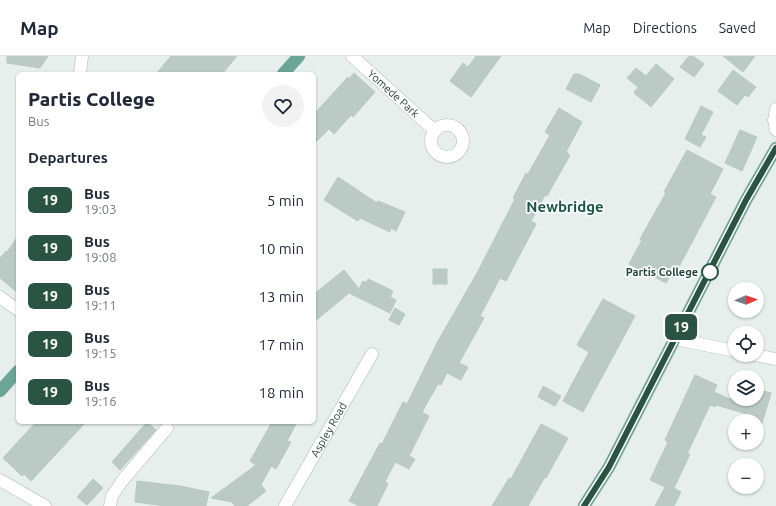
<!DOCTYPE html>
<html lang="en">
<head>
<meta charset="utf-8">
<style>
	:root { --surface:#fff; --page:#f2f2f3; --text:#1f2937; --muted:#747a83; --line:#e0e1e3 }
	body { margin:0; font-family:Ubuntu,sans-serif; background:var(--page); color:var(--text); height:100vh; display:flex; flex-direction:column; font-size:15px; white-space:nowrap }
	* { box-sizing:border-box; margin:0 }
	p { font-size:13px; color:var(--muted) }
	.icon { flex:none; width:22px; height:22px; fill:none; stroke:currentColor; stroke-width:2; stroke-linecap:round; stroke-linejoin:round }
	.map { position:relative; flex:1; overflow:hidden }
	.sheet { position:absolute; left:16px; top:16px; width:300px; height:352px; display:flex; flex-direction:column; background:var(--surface); border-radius:6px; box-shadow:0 1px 3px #0004 }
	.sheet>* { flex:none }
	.badge { padding:0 8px; border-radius:6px; font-size:14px; line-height:26px }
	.needle { width:26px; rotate:88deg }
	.tools { position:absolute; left:728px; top:226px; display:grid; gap:8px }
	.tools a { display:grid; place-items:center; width:36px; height:36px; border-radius:50%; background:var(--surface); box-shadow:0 1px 3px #0004; font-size:20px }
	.map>.badge { position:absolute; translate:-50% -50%; box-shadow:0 0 0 2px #fff }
	h2 { padding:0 12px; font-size:15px; line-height:36px }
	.round { display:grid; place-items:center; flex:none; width:42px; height:42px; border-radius:21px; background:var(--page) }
	.summary { display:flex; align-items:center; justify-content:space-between; height:68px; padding:0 12px }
	h1 { font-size:19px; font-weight:800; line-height:30px }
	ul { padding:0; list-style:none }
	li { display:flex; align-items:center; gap:12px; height:48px; padding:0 12px }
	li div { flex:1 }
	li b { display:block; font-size:15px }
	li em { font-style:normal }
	li .badge { min-width:44px; font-weight:700; text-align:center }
	header { display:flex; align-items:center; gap:24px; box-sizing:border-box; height:56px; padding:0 20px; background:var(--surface); border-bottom:1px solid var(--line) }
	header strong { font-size:19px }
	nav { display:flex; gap:22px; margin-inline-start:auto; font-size:14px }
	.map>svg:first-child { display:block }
	.building { fill:#bbcac4; stroke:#b8c9c2 }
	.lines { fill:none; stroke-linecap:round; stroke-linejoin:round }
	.minor-casing { stroke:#a8b8b2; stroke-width:13 }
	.primary-casing { stroke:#c2cac8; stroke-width:13 }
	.minor { stroke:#fff; stroke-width:12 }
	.primary { stroke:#6aa596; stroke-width:12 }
	.line-casing { stroke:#fff; stroke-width:9 }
	.line { stroke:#2b5341; stroke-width:6 }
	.stop-dot { fill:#fff; stroke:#2b5341; stroke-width:2 }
	.labels { text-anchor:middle; stroke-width:3.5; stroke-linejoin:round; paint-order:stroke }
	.street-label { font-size:11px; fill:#24423a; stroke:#f7fbf9 }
	.stop-label { font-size:11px; font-weight:bold; fill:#24423a; stroke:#f7fbf9; text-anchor:end }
	.district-label { font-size:15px; font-weight:bold; fill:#1f5548; stroke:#f7fbf9 }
</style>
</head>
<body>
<header>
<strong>Map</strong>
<nav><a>Map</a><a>Directions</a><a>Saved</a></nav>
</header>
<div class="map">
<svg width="776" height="450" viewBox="0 0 776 450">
	<rect width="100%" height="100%" fill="#e6efeb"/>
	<g class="building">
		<path d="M7 0H48L40 12 7 7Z"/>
		<path d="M171 0H237L222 18H156Z"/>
		<path d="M476 0H501L471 41 450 25 463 7 468 11Z"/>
		<path d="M689 0H693L704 8 694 21 680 11Z"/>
		<path d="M723 0H755L743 16Z"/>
		<path d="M656 8 674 23 651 51 634 37 638 31 627 22 636 12 646 20Z"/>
		<path d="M733 14 756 31 748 41 745 39 737 49 718 35Z"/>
		<path d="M354 17 375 36 353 61 351 59 334 78 329 73 314 88V58L348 21 349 23Z"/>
		<path d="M574 18H579L600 29 591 46 566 33Z"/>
		<path d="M701 50 713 56 701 79 706 81 700 91 685 83Z"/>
		<path d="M559 52 582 66 566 96 570 99 547 140 545 139 531 165 536 168 506 225 500 222 480 260 484 262 459 307 468 311 461 324 447 317 441 329 438 328 422 356 429 360 409 400 415 403 409 413 395 406 385 426 388 428 377 450H359L349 445 380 387 382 388 403 346 407 348 438 285 477 217 515 143 513 142 526 117 528 118 550 79 545 76Z"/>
		<path d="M740 74 757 81 742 115 725 107Z"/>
		<path d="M687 94 723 113 710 138 716 141 673 222 670 220 666 227 629 208 642 184 640 183 666 137 664 136Z"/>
		<path d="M338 121 377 147 378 145 405 156 396 175 391 172 390 176 360 162 358 165 324 144Z"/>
		<path d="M18 180V237L0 222V202L6 195 7 196Z"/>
		<rect x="433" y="213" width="14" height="15"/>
		<path d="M344 214 359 233 363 225 366 227 368 223 393 235 390 241 396 244 390 257 349 237 314 266V238Z"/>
		<path d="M603 243 635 260 583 356 563 345 589 296 577 289Z"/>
		<path d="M395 252 405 258 399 269 389 264Z"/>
		<path d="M695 319 717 329 714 336 730 343H757V333L771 337 760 374H757V361L716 349 715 351 710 349 687 398H690L674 432 681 436 674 450H655L665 431 650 424 668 386 665 384Z"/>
		<path d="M543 330 561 340 555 350 538 341Z"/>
		<path d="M36 366H86L31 425 24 418 22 420 3 402Z"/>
		<path d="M147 366 156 374 120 414 112 406Z"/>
		<path d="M272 366H297L287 385 291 386 276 413 271 410 261 429 266 435 247 450H235L232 446 211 442 256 409 250 405Z"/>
		<path d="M541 368 568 382 546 422 545 421 528 450H492L509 422 511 423Z"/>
		<path d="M93 423 103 432 87 449 77 441Z"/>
		<path d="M137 425 180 430 209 436 206 450H165L135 446Z"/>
	</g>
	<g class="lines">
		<g class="minor-casing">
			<g id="minor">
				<path id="s1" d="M352 0 435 75"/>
				<path d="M80 18 82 0"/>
				<path d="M776 53 774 64 776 74"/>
				<circle cx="447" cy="85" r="16"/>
				<path d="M0 241 18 254"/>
				<path d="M675 283 735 295"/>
				<path d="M755 299 776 303"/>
				<path d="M0 424 45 450"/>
				<path d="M110 450 112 440 122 425 167 372"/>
				<path id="s2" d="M285 450 372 298"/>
			</g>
		</g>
		<g class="primary-casing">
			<g id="primary">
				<path d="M283 18 299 0"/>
				<path d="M0 335 18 315"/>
				<path d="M584 450 609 411 746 144 776 92"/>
			</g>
		</g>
		<use href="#minor" class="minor"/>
		<use href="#primary" class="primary"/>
	</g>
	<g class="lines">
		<g class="line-casing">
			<path id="line" d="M584 450 609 411 746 144 776 92"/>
		</g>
		<use href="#line" class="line"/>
	</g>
	<circle class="stop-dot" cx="710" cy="216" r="8"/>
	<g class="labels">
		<g class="street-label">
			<text dy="4" stroke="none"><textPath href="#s1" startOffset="56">Yomede Park</textPath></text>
			<text dy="4" stroke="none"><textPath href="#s2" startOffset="88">Aspley Road</textPath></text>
		</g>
		<g class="stop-label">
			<text x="698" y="220">Partis College</text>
		</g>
		<g class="district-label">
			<text x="565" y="156">Newbridge</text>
		</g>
	</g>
</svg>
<div class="tools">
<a><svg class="needle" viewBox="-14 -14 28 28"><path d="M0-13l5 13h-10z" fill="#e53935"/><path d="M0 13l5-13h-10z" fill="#747a83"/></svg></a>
<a><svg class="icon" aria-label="locate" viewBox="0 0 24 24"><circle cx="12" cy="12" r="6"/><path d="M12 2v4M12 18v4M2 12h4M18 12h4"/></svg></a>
<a><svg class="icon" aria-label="layers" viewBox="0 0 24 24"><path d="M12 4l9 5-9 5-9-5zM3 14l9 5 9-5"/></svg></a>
<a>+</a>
<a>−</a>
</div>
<b class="badge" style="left:681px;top:271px;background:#2b5341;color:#fff">19</b>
<section class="sheet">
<div class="summary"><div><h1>Partis College</h1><p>Bus</p></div><a class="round"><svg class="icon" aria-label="heart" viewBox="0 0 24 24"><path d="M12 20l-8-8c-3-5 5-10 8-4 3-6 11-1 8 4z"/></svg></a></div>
<h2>Departures</h2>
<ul>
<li><span class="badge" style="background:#2b5341;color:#fff">19</span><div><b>Bus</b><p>19:03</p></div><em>5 min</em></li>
<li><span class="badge" style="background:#2b5341;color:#fff">19</span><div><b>Bus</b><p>19:08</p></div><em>10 min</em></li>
<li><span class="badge" style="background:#2b5341;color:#fff">19</span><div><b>Bus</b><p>19:11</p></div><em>13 min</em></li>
<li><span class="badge" style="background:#2b5341;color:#fff">19</span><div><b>Bus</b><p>19:15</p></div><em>17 min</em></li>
<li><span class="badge" style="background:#2b5341;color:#fff">19</span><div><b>Bus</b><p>19:16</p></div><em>18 min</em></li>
</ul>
</section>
</div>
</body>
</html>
